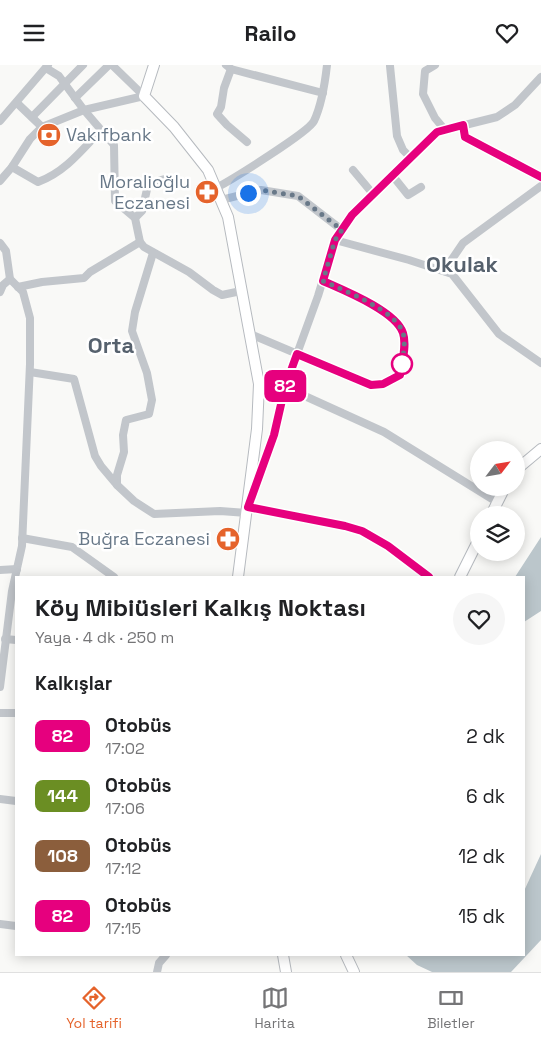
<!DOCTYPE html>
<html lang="tr">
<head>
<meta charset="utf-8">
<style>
	:root { --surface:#fff; --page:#f6f6f6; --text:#202124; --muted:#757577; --line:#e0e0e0; --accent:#e5632b }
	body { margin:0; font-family:"Space Grotesk",sans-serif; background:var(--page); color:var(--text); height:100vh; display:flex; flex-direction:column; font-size:19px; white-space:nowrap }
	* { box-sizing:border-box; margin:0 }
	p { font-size:16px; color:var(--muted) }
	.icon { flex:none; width:28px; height:28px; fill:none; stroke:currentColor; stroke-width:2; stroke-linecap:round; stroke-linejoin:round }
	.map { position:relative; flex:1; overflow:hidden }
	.drawer { position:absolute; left:15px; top:511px; width:510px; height:380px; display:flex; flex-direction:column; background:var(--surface); border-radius:0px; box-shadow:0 2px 12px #0003 }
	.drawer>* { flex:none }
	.badge { padding:0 10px; border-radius:8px; font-size:18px; line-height:32px }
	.needle { width:32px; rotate:59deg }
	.tools { position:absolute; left:470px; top:376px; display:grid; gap:10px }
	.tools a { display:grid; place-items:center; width:55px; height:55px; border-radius:50%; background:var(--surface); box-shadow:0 2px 12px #0003; font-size:25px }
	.you { position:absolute; width:25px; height:25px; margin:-12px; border:4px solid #fff; border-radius:50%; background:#1a73e8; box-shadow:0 0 0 8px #1a73e833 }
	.map>.badge { position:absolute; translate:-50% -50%; box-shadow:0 0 0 2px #fff }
	h2 { padding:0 20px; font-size:19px; line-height:45px }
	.round { display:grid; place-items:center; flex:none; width:52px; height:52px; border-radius:26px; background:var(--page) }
	.head { display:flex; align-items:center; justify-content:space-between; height:85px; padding:0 20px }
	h1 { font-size:24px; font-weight:700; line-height:38px }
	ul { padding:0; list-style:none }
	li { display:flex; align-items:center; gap:15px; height:60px; padding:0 20px }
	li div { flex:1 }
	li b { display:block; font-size:19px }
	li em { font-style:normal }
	li .badge { min-width:55px; font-weight:700; text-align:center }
	header { display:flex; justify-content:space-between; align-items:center; height:65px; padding:0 20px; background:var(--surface); font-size:22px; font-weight:700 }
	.tabs { display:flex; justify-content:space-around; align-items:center; height:70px; border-top:1px solid var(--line); background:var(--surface); font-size:14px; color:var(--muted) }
	.tabs a { display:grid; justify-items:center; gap:2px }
	.tabs .active { color:var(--accent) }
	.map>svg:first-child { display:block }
	.water { fill:#bbc6cb }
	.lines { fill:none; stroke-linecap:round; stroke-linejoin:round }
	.major-casing { stroke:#b6babf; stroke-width:12 }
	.minor { stroke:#c2c6cb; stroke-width:8 }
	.major { stroke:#fff; stroke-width:10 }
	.line-casing { stroke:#fff; stroke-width:11 }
	.line { stroke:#e6007e; stroke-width:8 }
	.walk { stroke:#687888; stroke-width:5; stroke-dasharray:0 9 }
	.stop-dot { fill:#fff; stroke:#e6007e; stroke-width:2.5 }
	.labels { text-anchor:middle; stroke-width:5; stroke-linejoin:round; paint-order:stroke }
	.poi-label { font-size:18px; fill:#687888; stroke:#fff; text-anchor:end }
	.district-label { font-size:22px; font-weight:bold; fill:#56616d; stroke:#fff }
</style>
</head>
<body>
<header><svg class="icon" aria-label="menu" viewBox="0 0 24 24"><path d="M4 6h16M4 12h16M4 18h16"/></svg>Railo<svg class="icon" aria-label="heart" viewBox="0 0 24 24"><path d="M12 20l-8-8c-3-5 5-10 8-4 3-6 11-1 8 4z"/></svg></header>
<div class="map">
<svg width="541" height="907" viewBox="0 0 541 907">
	<rect width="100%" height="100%" fill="#f9f9f7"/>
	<g class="water">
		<path d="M541 472V546L524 557V512H515Z"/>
		<path d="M541 789V875L511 907H432L417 900 406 890H524V826Z"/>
	</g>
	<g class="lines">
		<g class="major-casing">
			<g id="major">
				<path d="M154 0 144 31 174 62 208 105 228 152 259 319 257 364 238 512"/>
				<path d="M516 405 541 384"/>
				<path d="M491 450 505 422"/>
				<path d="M460 512 479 474"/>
				<path d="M283 890 286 907"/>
				<path d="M346 890 354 907"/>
			</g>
		</g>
		<g class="minor">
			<path d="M112 0 144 31"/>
			<path d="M226 0 231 4 323 28"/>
			<path d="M435 0 425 6 423 29 435 53 445 65"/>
			<path d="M390 1 397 71 403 85 410 92"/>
			<path d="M46 3 59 11 84 45 114 80 115 136 135 153 140 177 144 182 189 207 213 225 222 230 241 226"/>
			<path d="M231 4 224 23 221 42 217 49 227 60 247 77"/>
			<path d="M75 33 109 0"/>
			<path d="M17 38 42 62"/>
			<path d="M32 52 83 0"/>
			<path d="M0 56 48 0"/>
			<path d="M463 60 465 72 541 112"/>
			<path d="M12 102 38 117C65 107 82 85 101 65"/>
			<path d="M353 105 373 129"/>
			<path d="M392 110 408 130 421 122"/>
			<path d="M0 116 12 102 30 74 42 62 84 45 144 31"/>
			<path d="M216 123C231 115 309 67 314 56 322 39 325 18 327 0"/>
			<path d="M221 135 261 125 298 131 342 165"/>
			<path d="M135 153 142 146 148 120 151 118 168 113"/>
			<path d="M335 175 409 195 452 209 499 269 541 298"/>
			<path d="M0 178 6 186 10 214 23 227 30 253V299L22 481 12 526 0 622"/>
			<path d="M153 188 135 247 132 266 147 308 152 335 149 349 126 355 123 370 124 387 117 410V420L134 436 154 449 220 446 247 448"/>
			<path d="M444 206 463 178 541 121"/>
			<path d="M18 222 42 217 84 213 90 207 140 177"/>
			<path d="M0 227 3 220 10 214"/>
			<path d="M250 269 371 320 383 319 399 310C402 298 407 280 403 268 396 246 344 225 323 216"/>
			<path d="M30 307 74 314 95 391 101 401 117 420"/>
			<path d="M258 314 285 322 384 367 497 437"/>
			<path d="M22 473 72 482 114 512"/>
			<path d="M0 505 17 504"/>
			<path d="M429 512 388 481 362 467 345 461 248 442 274 371 285 322 318 231 335 175 352 150 437 67 497 52 515 40 541 12"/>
			<path d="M5 574 16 575"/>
			<path d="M0 648H16"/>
			<path d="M0 734 16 736"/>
			<path d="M0 859 16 861"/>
			<path d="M157 907 159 898 166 890"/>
		</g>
		<use href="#major" class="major"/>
	</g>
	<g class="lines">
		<g class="line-casing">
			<path id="line" d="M429 512 388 481 362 466 345 461 248 442 274 370 285 322 297 289 371 320 383 319 400 310C402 298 407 280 403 268 396 246 343 225 323 216L335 175 352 150 437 67 463 60 465 72 541 112"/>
		</g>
		<use href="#line" class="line"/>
		<path class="walk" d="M248 128 261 125 298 131 342 165 335 175 323 216C343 225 397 246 403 268 406 277 403 290 402 299"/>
	</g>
	<defs>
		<g id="bank-disc" transform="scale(1.25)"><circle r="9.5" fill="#e5632b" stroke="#fff"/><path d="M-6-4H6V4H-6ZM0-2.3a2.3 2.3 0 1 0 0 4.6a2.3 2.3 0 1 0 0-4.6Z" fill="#fff"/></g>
		<g id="pharmacy-disc" transform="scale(1.25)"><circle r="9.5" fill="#e5632b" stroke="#fff"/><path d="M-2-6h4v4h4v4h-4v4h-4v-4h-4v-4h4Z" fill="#fff"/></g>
	</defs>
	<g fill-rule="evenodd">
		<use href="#bank-disc" x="49" y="70"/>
		<use href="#pharmacy-disc" x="207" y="127"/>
		<use href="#pharmacy-disc" x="228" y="474"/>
	</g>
	<circle class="stop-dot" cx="402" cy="299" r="10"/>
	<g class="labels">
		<g class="poi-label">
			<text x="66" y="76" text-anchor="start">Vakıfbank</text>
			<text x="190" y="123">Moralioğlu<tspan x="190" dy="21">Eczanesi</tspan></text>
			<text x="210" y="480">Buğra Eczanesi</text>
		</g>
		<g class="district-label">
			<text x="462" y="207">Okulak</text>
			<text x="111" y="288">Orta</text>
		</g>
	</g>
</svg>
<div class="tools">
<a><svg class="needle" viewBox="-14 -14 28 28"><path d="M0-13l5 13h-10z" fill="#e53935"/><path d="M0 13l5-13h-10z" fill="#757577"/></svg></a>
<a><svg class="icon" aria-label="layers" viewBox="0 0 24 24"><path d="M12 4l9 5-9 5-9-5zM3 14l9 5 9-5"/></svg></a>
</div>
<div class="you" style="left:248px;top:128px"></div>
<b class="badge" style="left:285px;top:321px;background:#e6007e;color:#fff">82</b>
<section class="drawer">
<div class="head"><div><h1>Köy Mibiüsleri Kalkış Noktası</h1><p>Yaya · 4 dk · 250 m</p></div><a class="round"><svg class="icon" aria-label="heart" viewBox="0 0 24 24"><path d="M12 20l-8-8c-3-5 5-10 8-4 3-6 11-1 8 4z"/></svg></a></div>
<h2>Kalkışlar</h2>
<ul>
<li><span class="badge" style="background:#e6007e;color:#fff">82</span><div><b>Otobüs</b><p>17:02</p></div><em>2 dk</em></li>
<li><span class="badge" style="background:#6b8e23;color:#fff">144</span><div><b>Otobüs</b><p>17:06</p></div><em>6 dk</em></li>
<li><span class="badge" style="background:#8b5e3c;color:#fff">108</span><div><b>Otobüs</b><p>17:12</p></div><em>12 dk</em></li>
<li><span class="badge" style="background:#e6007e;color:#fff">82</span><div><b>Otobüs</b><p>17:15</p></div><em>15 dk</em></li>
</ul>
</section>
</div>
<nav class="tabs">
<a class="active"><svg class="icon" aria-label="directions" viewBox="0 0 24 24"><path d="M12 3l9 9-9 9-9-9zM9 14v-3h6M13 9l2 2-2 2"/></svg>Yol tarifi</a>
<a><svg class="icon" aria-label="map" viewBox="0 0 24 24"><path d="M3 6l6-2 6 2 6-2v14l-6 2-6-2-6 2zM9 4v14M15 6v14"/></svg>Harita</a>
<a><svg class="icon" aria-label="tickets" viewBox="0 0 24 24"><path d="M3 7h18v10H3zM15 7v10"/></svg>Biletler</a>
</nav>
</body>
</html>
